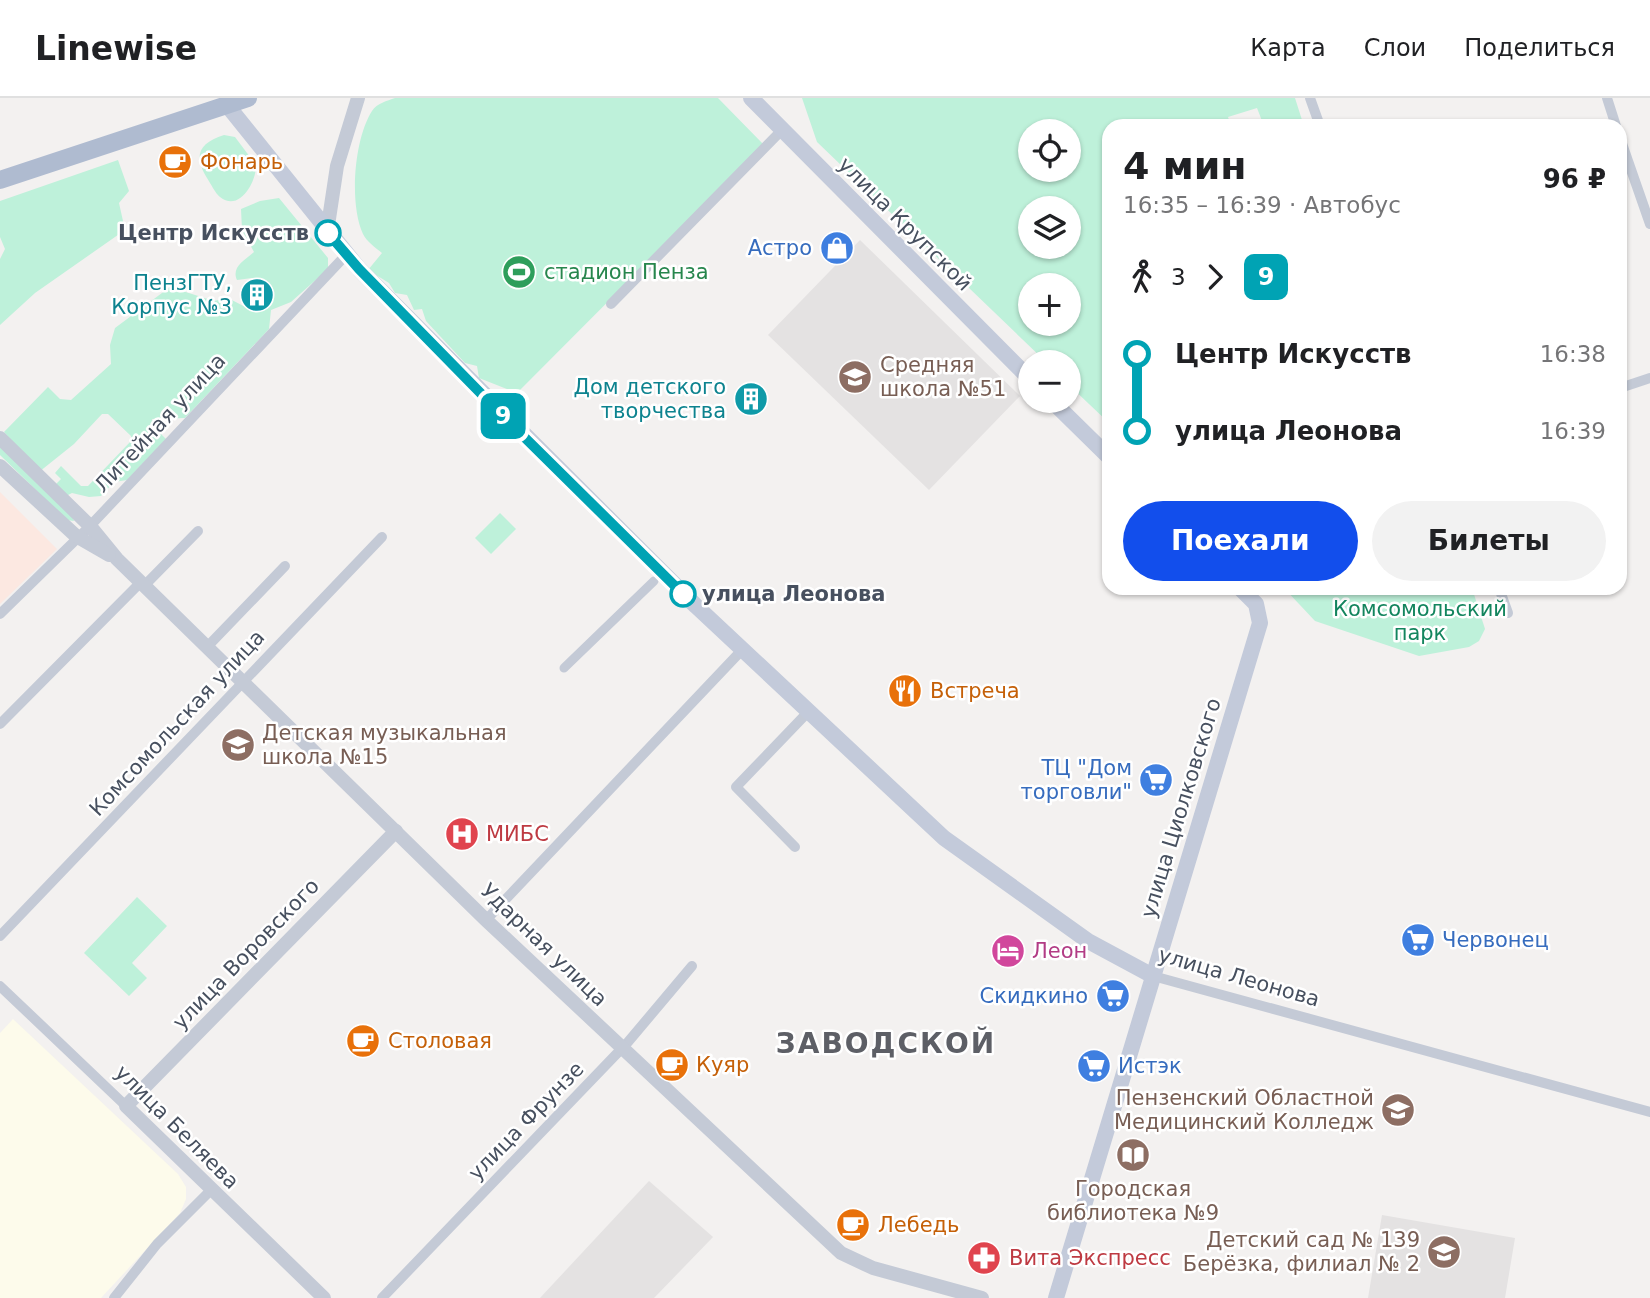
<!DOCTYPE html>
<html lang="ru">
<head>
<meta charset="utf-8">
<style>
	:root { --surface:#fff; --page:#f2f2f2; --text:#202124; --muted:#757577; --line:#e0e0e0; --accent:#124eec }
	body { margin:0; font-family:"DejaVu Sans",sans-serif; background:var(--page); color:var(--text); height:100vh; display:flex; flex-direction:column; font-size:26px; white-space:nowrap }
	* { box-sizing:border-box; margin:0 }
	p { font-size:23px; color:var(--muted) }
	.icon { flex:none; width:38px; height:38px; fill:none; stroke:currentColor; stroke-width:2; stroke-linecap:round; stroke-linejoin:round }
	.map { position:relative; flex:1; overflow:hidden }
	.panel { position:absolute; left:1102px; top:21px; width:525px; height:476px; display:flex; flex-direction:column; background:var(--surface); border-radius:21px; box-shadow:0 2px 5px #0004 }
	.panel>* { flex:none }
	.badge { padding:0 14px; border-radius:10px; font-size:24px; line-height:46px }
	.buttons { position:absolute; left:1018px; top:21px; display:grid; gap:14px }
	.buttons a { display:grid; place-items:center; width:63px; height:63px; border-radius:50%; background:var(--surface); box-shadow:0 2px 5px #0004; font-size:35px }
	.map>.badge { position:absolute; translate:-50% -50%; box-shadow:0 0 0 4px #fff }
	.legs { display:flex; align-items:center; gap:10px; height:77px; padding:0 21px; font-size:23px }
	.legs p { margin-inline-start:auto }
	.headline { display:flex; align-items:center; justify-content:space-between; height:119px; padding:0 21px }
	h1 { font-size:38px; font-weight:700; line-height:52px }
	.cta { display:flex; gap:14px; margin-top:auto; padding:14px 21px }
	.cta a { flex:1; height:80px; border-radius:42px; background:var(--accent); color:#fff; font-size:28px; font-weight:700; line-height:80px; text-align:center }
	.cta a+a { background:var(--page); color:var(--text) }
	ul { padding:0 21px; list-style:none }
	li { display:flex; align-items:center; gap:24px; height:77px; font-size:26px }
	li i { display:grid; place-items:center; width:10px; height:100%; margin:0 9px; background:currentColor }
	li i::after { content:''; width:18px; height:18px; margin:-9px; border:5px solid; border-radius:50%; background:var(--surface) }
	li p { margin-inline-start:auto }
	li:first-child i { background:linear-gradient(#0000 50%,currentColor 0) }
	li:last-child i { background:linear-gradient(currentColor 50%,#0000 0) }
	header { display:flex; align-items:center; gap:42px; box-sizing:border-box; height:98px; padding:0 35px; background:var(--surface); border-bottom:2px solid var(--line) }
	header strong { font-size:33px }
	nav { display:flex; gap:38px; margin-inline-start:auto; font-size:24px }
	.map>svg:first-child { display:block }
	.commercial { fill:#fdfbeb }
	.education { fill:#e4e2e2 }
	.medical { fill:#fce8e1 }
	.green { fill:#bef1da; fill-rule:evenodd }
	.lines { fill:none; stroke-linecap:round; stroke-linejoin:round }
	.pedestrian { stroke:#c4cad6; stroke-width:9 }
	.minor { stroke:#c4cad6; stroke-width:10 }
	.tertiary { stroke:#c4cad6; stroke-width:14 }
	.secondary { stroke:#c3cada; stroke-width:16 }
	.primary { stroke:#afbbd0; stroke-width:18 }
	.line-1-casing { stroke:#fff; stroke-width:16 }
	.line-1 { stroke:#00a3b4; stroke-width:10 }
	.stop-1-dot { fill:#fff; stroke:#00a3b4; stroke-width:3.5 }
	.labels { text-anchor:middle; stroke-width:5; stroke-linejoin:round; paint-order:stroke }
	.food-label { font-size:21px; fill:#c56008; stroke:#fff; text-anchor:start }
	.street-label { font-size:21px; fill:#47505f; stroke:#fff }
	.stop-label { font-size:21px; font-weight:bold; fill:#47505f; stroke:#fff; text-anchor:end }
	.shop-label { font-size:21px; fill:#366cbe; stroke:#fff; text-anchor:end }
	.leisure-label { font-size:21px; fill:#27864d; stroke:#fff; text-anchor:start }
	.culture-label { font-size:21px; fill:#0d838f; stroke:#fff; text-anchor:end }
	.education-label { font-size:21px; fill:#785e54; stroke:#fff; text-anchor:start }
	.park-label { font-size:21px; fill:#13855e; stroke:#fff }
	.health-label { font-size:21px; fill:#be3a42; stroke:#fff; text-anchor:start }
	.hotel-label { font-size:21px; fill:#b23c85; stroke:#fff; text-anchor:start }
	.district-label { font-size:28px; font-weight:bold; letter-spacing:2px; fill:#5d5f66; stroke:#fff }
</style>
</head>
<body>
<header>
<strong>Linewise</strong>
<nav><a>Карта</a><a>Слои</a><a>Поделиться</a></nav>
</header>
<div class="map">
<svg width="1650" height="1200" viewBox="0 0 1650 1200">
	<rect width="100%" height="100%" fill="#f3f1f0"/>
	<path class="commercial" d="M13 921 178 1076 186 1089V1101L180 1115 101 1200H0V935Z"/>
	<g class="education">
		<path d="M860 142 1020 298 929 392 768 237Z"/>
		<path d="M649 1083 713 1139 654 1200H540Z"/>
		<path d="M1382 1117 1515 1140 1505 1200H1368Z"/>
	</g>
	<path class="medical" d="M0 394 57 451 0 506Z"/>
	<g class="green">
		<path d="M395 0H718L764 47 517 295 479 280 477 268 465 265 426 223 422 211 414 212 407 197 395 195 389 185 368 172 382 155C376 150 366 143 363 136 349 106 354 41 372 13 377 5 387 3 395 0Z"/>
		<path d="M802 0H1295L1302 22 1286 28H1264L1257 10 1228 19 1231 28H1110L1109 325 1069 287V264H1046L817 44ZM1031 33H1069V72H1031ZM1031 110H1069V149H1031ZM1031 187H1069V226H1031Z"/>
		<path d="M224 37 235 39 256 67C257 82 240 115 220 99 215 95 211 86 207 80 193 57 199 45 224 37Z"/>
		<path d="M118 62 129 93 119 105 125 132 35 195 0 227V161L5 151 0 139V103Z"/>
		<path d="M279 100 328 160V171L291 204 271 212 269 231 185 320 152 321 154 329 166 341 127 382 114 384 101 398 89 399 72 395 62 400 52 390 61 381 55 375 61 368 81 388H88L131 343V338L108 316H102L74 346 39 374 4 334 48 289 60 301 71 302 111 266 110 247 115 230 170 189 214 203 228 200 255 214 270 201V192L252 180 237 182C231 169 245 162 254 154L242 132 241 111 260 103Z"/>
		<path d="M0 347 71 415 74 423 67 422 0 357Z"/>
		<path d="M500 415 516 431 491 456 475 440Z"/>
		<path d="M1284 490H1472L1485 531 1479 543 1469 549 1419 558 1315 523Z"/>
		<path d="M137 799 167 828 132 865 147 880 129 898 84 855Z"/>
	</g>
	<g class="lines">
		<path class="pedestrian" d="M564 570 654 483"/>
		<g class="minor">
			<path d="M1310 0 1320 28"/>
			<path d="M1607 0 1616 28"/>
			<path d="M1620 40 1650 126"/>
			<path d="M611 206 781 33"/>
			<path d="M1620 290 1650 280"/>
			<path d="M144 488 198 433"/>
			<path d="M1499 490 1508 515"/>
			<path d="M0 516 90 428 346 157"/>
			<path d="M207 549 285 468"/>
			<path d="M0 626 140 485"/>
			<path d="M795 749 736 689 809 613"/>
			<path d="M486 822 742 552"/>
			<path d="M0 838 382 439"/>
			<path d="M1153 878 1650 1014"/>
			<path d="M0 888 126 1008"/>
			<path d="M114 1200 157 1146 211 1092"/>
			<path d="M382 1200 628 944 692 868"/>
		</g>
		<g class="tertiary">
			<path d="M327 134 337 68 358 0"/>
			<path d="M0 340 90 428 117 461 486 822 841 1155 873 1170 982 1200"/>
			<path d="M0 368 76 438 109 457"/>
			<path d="M324 1200 126 1008 396 733"/>
		</g>
		<g class="secondary">
			<path d="M751 0 1031 282"/>
			<path d="M227 7 359 171 696 508 944 740 1088 843 1153 878"/>
			<path d="M1052 303 1110 360"/>
			<path d="M1056 1200 1260 525 1256 506 1240 490"/>
		</g>
		<path class="primary" d="M0 82 248 0"/>
	</g>
	<g class="lines">
		<g class="line-1-casing">
			<path id="line-1" d="M328 135 359 171 502 317 683 496"/>
		</g>
		<use href="#line-1" class="line-1"/>
	</g>
	<defs>
		<g id="cafe-disc" transform="scale(1.75)"><circle r="9.5" fill="#e8710a" stroke="#fff"/><path d="M-5.5-4.5H6V0H3Q3 3.5 0 3.5H-2.5Q-5.5 3.5-5.5 0ZM3-3.2v2h1.7v-2ZM-6 4.5H4V6H-6Z" fill="#fff"/></g>
		<g id="shop-disc" transform="scale(1.75)"><circle r="9.5" fill="#3f7fe0" stroke="#fff"/><path d="M-5-2.5h2.3a2.7 3.5 0 0 1 5.4 0H5L5.5 6h-11ZM-1.5-2.5h3a1.5 2.3 0 0 0-3 0Z" fill="#fff"/></g>
		<g id="stadium-disc" transform="scale(1.75)"><circle r="9.5" fill="#2e9e5b" stroke="#fff"/><path d="M0-5a6.5 5 0 1 0 0 10a6.5 5 0 1 0 0-10ZM-3.5-1.8h7v3.6h-7Z" fill="#fff"/></g>
		<g id="building-disc" transform="scale(1.75)"><circle r="9.5" fill="#0f9aa8" stroke="#fff"/><path d="M-4-6H4V6H1V3H-1V6H-4ZM-2.5-4.3h1.7v1.8h-1.7ZM.8-4.3h1.7v1.8H.8ZM-2.5-1h1.7V.8h-1.7ZM.8-1h1.7V.8H.8Z" fill="#fff"/></g>
		<g id="school-disc" transform="scale(1.75)"><circle r="9.5" fill="#8d6e63" stroke="#fff"/><path d="M0-5L7-2L0 1L-7-2ZM-4 1L0 2.5L4 1V4Q0 6-4 4Z" fill="#fff"/></g>
		<g id="restaurant-disc" transform="scale(1.75)"><circle r="9.5" fill="#e8710a" stroke="#fff"/><path d="M-5-6h1v4h1v-4h1v4h1v-4h1v5L-1.5 .5V6h-2V.5L-5-1ZM5-6V6H3V1.5H1.5Q1.5-4 5-6Z" fill="#fff"/></g>
		<g id="supermarket-disc" transform="scale(1.75)"><circle r="9.5" fill="#3f7fe0" stroke="#fff"/><path d="M-6-5.5h2.5l.6 2H6L4.5 2H-2.5L-4.4-4H-6ZM-1.5 3.2a1.3 1.3 0 1 0 .1 0ZM3 3.2a1.3 1.3 0 1 0 .1 0Z" fill="#fff"/></g>
		<g id="hospital-disc" transform="scale(1.75)"><circle r="9.5" fill="#e0444e" stroke="#fff"/><path d="M-5-5h3v3.5h4V-5h3V5h-3V1.5h-4V5h-3Z" fill="#fff"/></g>
		<g id="hotel-disc" transform="scale(1.75)"><circle r="9.5" fill="#d1479c" stroke="#fff"/><path d="M-6-4.5h1.5V1H6V5H4.5V3h-9V5H-6ZM-4 0a1.8 1.8 0 1 1 3.6 0ZM.5 0V-2.5h3Q6-2.5 6 0Z" fill="#fff"/></g>
		<g id="university-disc" transform="scale(1.75)"><circle r="9.5" fill="#8d6e63" stroke="#fff"/><path d="M0-5L7-2L0 1L-7-2ZM-4 1L0 2.5L4 1V4Q0 6-4 4Z" fill="#fff"/></g>
		<g id="library-disc" transform="scale(1.75)"><circle r="9.5" fill="#8d6e63" stroke="#fff"/><path d="M-6-4Q-3-5.5-.7-3.5V5Q-3 3-6 4ZM6-4Q3-5.5 .7-3.5V5Q3 3 6 4Z" fill="#fff"/></g>
		<g id="pharmacy-disc" transform="scale(1.75)"><circle r="9.5" fill="#e0444e" stroke="#fff"/><path d="M-2-6h4v4h4v4h-4v4h-4v-4h-4v-4h4Z" fill="#fff"/></g>
	</defs>
	<g fill-rule="evenodd">
		<use href="#cafe-disc" x="175" y="64"/>
		<use href="#shop-disc" x="837" y="150"/>
		<use href="#stadium-disc" x="519" y="174"/>
		<use href="#building-disc" x="257" y="197"/>
		<use href="#school-disc" x="855" y="279"/>
		<use href="#building-disc" x="751" y="301"/>
		<use href="#restaurant-disc" x="905" y="593"/>
		<use href="#school-disc" x="238" y="647"/>
		<use href="#supermarket-disc" x="1156" y="682"/>
		<use href="#hospital-disc" x="462" y="736"/>
		<use href="#supermarket-disc" x="1418" y="842"/>
		<use href="#hotel-disc" x="1008" y="853"/>
		<use href="#supermarket-disc" x="1113" y="898"/>
		<use href="#cafe-disc" x="363" y="943"/>
		<use href="#cafe-disc" x="672" y="967"/>
		<use href="#supermarket-disc" x="1094" y="968"/>
		<use href="#university-disc" x="1398" y="1012"/>
		<use href="#library-disc" x="1133" y="1057"/>
		<use href="#cafe-disc" x="853" y="1127"/>
		<use href="#school-disc" x="1444" y="1154"/>
		<use href="#pharmacy-disc" x="984" y="1160"/>
	</g>
	<g class="stop-1-dot">
		<circle cx="328" cy="135" r="12"/>
		<circle cx="683" cy="496" r="12"/>
	</g>
	<g class="labels">
		<g class="food-label">
			<text x="200" y="71">Фонарь</text>
			<text x="930" y="600">Встреча</text>
			<text x="388" y="950">Столовая</text>
			<text x="696" y="974">Куяр</text>
			<text x="878" y="1134">Лебедь</text>
		</g>
		<g class="street-label">
			<text transform="translate(905 126) rotate(45)" y="7">улица Крупской</text>
			<text transform="translate(160 325) rotate(-47)" y="7">Литейная улица</text>
			<text transform="translate(177 625) rotate(-47)" y="7">Комсомольская улица</text>
			<text transform="translate(1181 710) rotate(-73)" y="7">улица Циолковского</text>
			<text transform="translate(544 847) rotate(44)" y="7">Ударная улица</text>
			<text transform="translate(246 856) rotate(-46)" y="7">улица Воровского</text>
			<text transform="translate(1239 879) rotate(16)" y="7">улица Леонова</text>
			<text transform="translate(526 1023) rotate(-46)" y="7">улица Фрунзе</text>
			<text transform="translate(177 1029) rotate(45)" y="7">улица Беляева</text>
		</g>
		<g class="stop-label">
			<text x="309" y="142">Центр Искусств</text>
			<text x="702" y="503" text-anchor="start">улица Леонова</text>
		</g>
		<g class="shop-label">
			<text x="812" y="157">Астро</text>
			<text x="1132" y="677">ТЦ "Дом<tspan x="1132" dy="24">торговли"</tspan></text>
			<text x="1442" y="849" text-anchor="start">Червонец</text>
			<text x="1088" y="905">Скидкино</text>
			<text x="1118" y="975" text-anchor="start">Истэк</text>
		</g>
		<g class="leisure-label">
			<text x="544" y="181">стадион Пенза</text>
		</g>
		<g class="culture-label">
			<text x="232" y="192">ПензГТУ,<tspan x="232" dy="24">Корпус №3</tspan></text>
			<text x="726" y="296">Дом детского<tspan x="726" dy="24">творчества</tspan></text>
		</g>
		<g class="education-label">
			<text x="880" y="274">Средняя<tspan x="880" dy="24">школа №51</tspan></text>
			<text x="262" y="642">Детская музыкальная<tspan x="262" dy="24">школа №15</tspan></text>
			<text x="1374" y="1007" text-anchor="end">Пензенский Областной<tspan x="1374" dy="24">Медицинский Колледж</tspan></text>
			<text x="1133" y="1098" text-anchor="middle">Городская<tspan x="1133" dy="24">библиотека №9</tspan></text>
			<text x="1420" y="1149" text-anchor="end">Детский сад № 139<tspan x="1420" dy="24">Берёзка, филиал № 2</tspan></text>
		</g>
		<g class="park-label">
			<text x="1420" y="518">Комсомольский<tspan x="1420" dy="24">парк</tspan></text>
		</g>
		<g class="health-label">
			<text x="486" y="743">МИБС</text>
			<text x="1009" y="1167">Вита Экспресс</text>
		</g>
		<g class="hotel-label">
			<text x="1032" y="860">Леон</text>
		</g>
		<g class="district-label">
			<text x="886" y="955">ЗАВОДСКОЙ</text>
		</g>
	</g>
</svg>
<div class="buttons">
<a><svg class="icon" aria-label="locate" viewBox="0 0 24 24"><circle cx="12" cy="12" r="6"/><path d="M12 2v4M12 18v4M2 12h4M18 12h4"/></svg></a>
<a><svg class="icon" aria-label="layers" viewBox="0 0 24 24"><path d="M12 4l9 5-9 5-9-5zM3 14l9 5 9-5"/></svg></a>
<a>+</a>
<a>−</a>
</div>
<b class="badge" style="left:503px;top:318px;background:#00a3b4;color:#fff">9</b>
<section class="panel">
<div class="headline"><div><h1>4 мин</h1><p>16:35 – 16:39 · Автобус</p></div><b>96 ₽</b></div>
<div class="legs"><svg class="icon" aria-label="walk" viewBox="0 0 24 24"><circle cx="13" cy="4" r="2"/><path d="M13 8l-2 6 4 7M11 14l-3 7M7 12l3-4h3l4 4"/></svg>3<svg class="icon" aria-label="forward" viewBox="0 0 24 24"><path d="M9 5l7 7-7 7"/></svg><b class="badge" style="background:#00a3b4;color:#fff">9</b></div>
<ul>
<li><i style="color:#00a3b4"></i><b>Центр Искусств</b><p>16:38</p></li>
<li><i style="color:#00a3b4"></i><b>улица Леонова</b><p>16:39</p></li>
</ul>
<div class="cta"><a>Поехали</a><a>Билеты</a></div>
</section>
</div>
</body>
</html>
